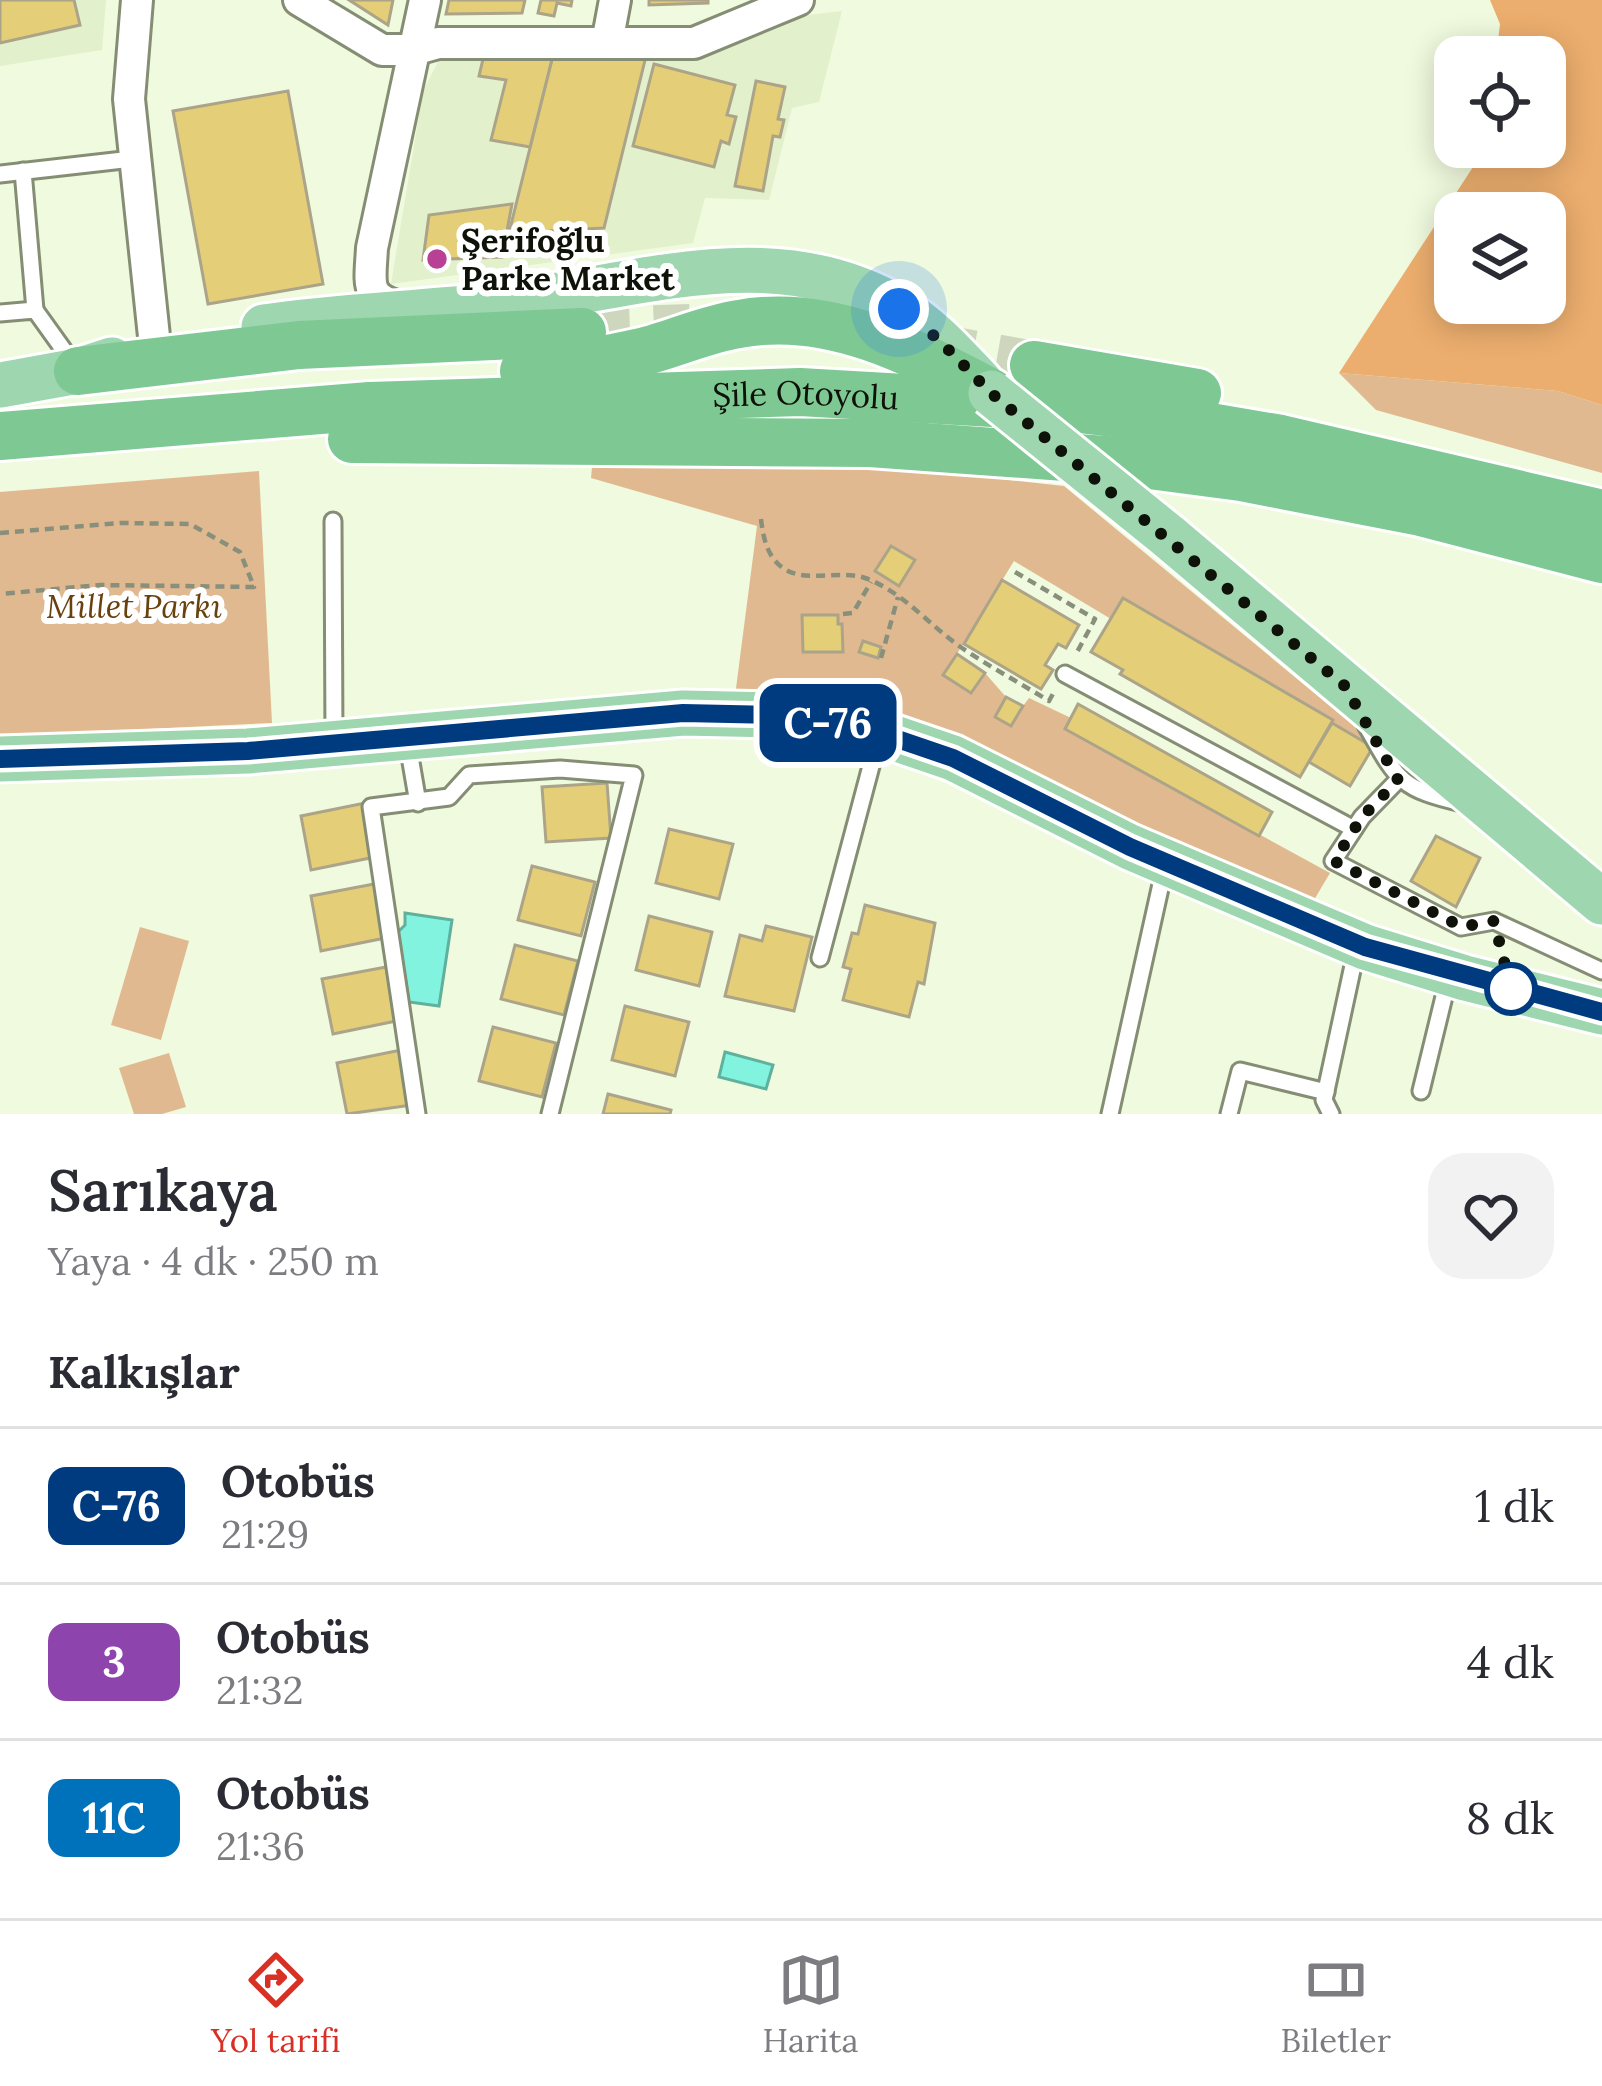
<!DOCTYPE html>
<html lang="tr">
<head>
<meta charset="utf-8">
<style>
	:root { --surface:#fff; --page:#f2f2f3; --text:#2b2b33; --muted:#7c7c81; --line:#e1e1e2; --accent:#d93025 }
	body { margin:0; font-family:Lora,serif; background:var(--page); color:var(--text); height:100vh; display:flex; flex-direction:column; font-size:45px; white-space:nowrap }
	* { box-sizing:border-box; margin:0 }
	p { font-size:39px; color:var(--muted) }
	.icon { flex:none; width:66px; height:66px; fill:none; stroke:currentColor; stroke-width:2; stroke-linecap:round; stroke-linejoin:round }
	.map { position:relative; height:1114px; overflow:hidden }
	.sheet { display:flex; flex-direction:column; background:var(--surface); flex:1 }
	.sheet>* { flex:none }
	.badge { padding:0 24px; border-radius:18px; font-size:42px; line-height:78px }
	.tools { position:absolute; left:1434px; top:36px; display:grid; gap:24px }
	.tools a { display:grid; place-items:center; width:132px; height:132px; border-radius:24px; background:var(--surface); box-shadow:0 6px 30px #0003; font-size:60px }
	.you { position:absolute; width:60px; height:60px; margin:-30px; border:9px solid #fff; border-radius:50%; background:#1a73e8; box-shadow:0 0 0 18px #1a73e833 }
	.map>.badge { position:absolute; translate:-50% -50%; box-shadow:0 0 0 6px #fff }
	h2 { padding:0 48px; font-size:45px; line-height:108px }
	.round { display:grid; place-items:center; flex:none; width:126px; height:126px; border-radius:36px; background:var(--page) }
	.summary { display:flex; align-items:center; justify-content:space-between; height:204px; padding:0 48px }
	h1 { font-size:57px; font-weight:600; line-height:90px }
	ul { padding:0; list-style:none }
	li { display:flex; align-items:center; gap:36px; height:156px; padding:0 48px; border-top:3px solid var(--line) }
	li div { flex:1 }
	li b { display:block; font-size:45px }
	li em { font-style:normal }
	li .badge { min-width:132px; font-weight:700; text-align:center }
	.tabs { display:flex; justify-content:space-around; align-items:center; height:168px; border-top:3px solid var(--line); background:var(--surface); font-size:33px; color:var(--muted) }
	.tabs a { display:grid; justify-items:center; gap:6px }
	.tabs .selected { color:var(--accent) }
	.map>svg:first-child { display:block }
	.built { fill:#e3f0cc }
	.green { fill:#e1b990 }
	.forest { fill:#ecae6e; fill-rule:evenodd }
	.water { fill:#82f3de; stroke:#60b09e; stroke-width:3 }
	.building { fill:#e5ce78; stroke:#aba489; stroke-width:3 }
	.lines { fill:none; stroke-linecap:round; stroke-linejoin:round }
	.trunk-tunnel { stroke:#ced7be; stroke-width:48; stroke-dasharray:48 24; stroke-linecap:butt }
	.service-casing { stroke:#858e74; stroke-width:21 }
	.minor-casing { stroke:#858e74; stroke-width:36 }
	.primary-casing { stroke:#fff; stroke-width:51 }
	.trunk-casing { stroke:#fff; stroke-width:54 }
	.path { stroke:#888f7b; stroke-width:4.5; stroke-dasharray:9 6; stroke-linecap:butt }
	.service { stroke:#fff; stroke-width:15 }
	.minor { stroke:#fff; stroke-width:30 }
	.primary { stroke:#9ed6af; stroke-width:45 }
	.trunk { stroke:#7ec894; stroke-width:48 }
	.primary-bridge-casing { stroke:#fff; stroke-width:51; stroke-linecap:butt }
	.primary-bridge { stroke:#9ed6af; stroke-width:45 }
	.line-casing { stroke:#fff; stroke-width:27 }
	.line { stroke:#003b80; stroke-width:18 }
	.walk { stroke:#0f1208; stroke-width:12; stroke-dasharray:0 21.6 }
	.poi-dot { fill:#b84095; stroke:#fff; stroke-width:4.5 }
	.stop-dot { fill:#fff; stroke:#003b80; stroke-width:6 }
	.labels { text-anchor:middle; stroke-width:12; stroke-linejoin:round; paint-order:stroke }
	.poi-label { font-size:33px; font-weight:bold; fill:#0f1208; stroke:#fff; text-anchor:start }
	.street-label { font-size:33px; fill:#0f1208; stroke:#fff }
	.park-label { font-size:33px; font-style:italic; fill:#69410e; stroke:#fff }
</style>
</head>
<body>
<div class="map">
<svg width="1602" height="1114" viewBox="0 0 1602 1114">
	<rect width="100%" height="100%" fill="#f0fade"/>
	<g class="built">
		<path d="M0 0H106L102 50 0 66Z"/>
		<path d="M842 11 819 102 792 108 769 200 705 198 693 243 391 284 423 91 440 58Z"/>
	</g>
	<g class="green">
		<path d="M1339 373 1558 391 1602 405V473L1376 410Z"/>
		<path d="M593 456 756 459 916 470 1064 486 1365 735 1373 747 1332 723 1333 719 1123 599 1111 619 1014 561 944 675 971 693 985 673 1006 697 995 717 1023 706 1029 698 1071 718 1066 729 1330 873 1314 900 1157 834 944 732 840 698 735 696 757 526 591 478Z"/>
		<path d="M259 471 272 723 0 736V492Z"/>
		<path d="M140 927 189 941 161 1040 111 1025Z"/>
		<path d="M169 1053 186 1107 162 1114H134L119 1068Z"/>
	</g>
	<path class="forest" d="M1490 0H1602V405L1558 391 1339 373 1486 147H1545V57H1496L1500 24ZM1455 213H1545V303H1455Z"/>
	<g class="water">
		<path d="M405 913 452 920 439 1006 409 1002 398 932 405 925Z"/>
		<path d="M725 1052 773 1065 766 1089 719 1077Z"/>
	</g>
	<g class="building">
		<path d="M0 0H74L80 25 0 43Z"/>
		<path d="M349 0H393L388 25Z"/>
		<path d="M449 0H525L522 13 446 14Z"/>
		<path d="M541 0H572L571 6 557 3 554 16 538 13Z"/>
		<path d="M649 0H708V3L649 5Z"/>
		<path d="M647 52 604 228 509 233 553 55Z"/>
		<path d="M484 55H553L530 147 491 140 506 80 479 76Z"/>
		<path d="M654 64 735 85 727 115 736 117 729 144 721 141 714 167 633 146Z"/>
		<path d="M756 81 785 87 778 119 784 120 780 137 773 136 763 191 735 186Z"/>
		<path d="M288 91 323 284 208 304 173 111Z"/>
		<path d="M512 204 502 257 423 260 429 215Z"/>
		<path d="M891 546 915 560 899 586 875 571Z"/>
		<path d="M1002 580 1079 625 1066 648 1058 644 1045 665 1053 670 1041 689 964 644Z"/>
		<path d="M1123 598 1333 720 1300 777 1120 674 1123 670 1091 652Z"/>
		<path d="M802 615H838V624H842L843 652H803Z"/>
		<path d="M863 641 881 647 878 658 859 652Z"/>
		<path d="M957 654 985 673 971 693 943 675Z"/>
		<path d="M1006 697 1023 706 1011 726 995 717Z"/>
		<path d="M1078 704 1272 812 1259 836 1065 729Z"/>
		<path d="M1332 723 1373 747 1350 786 1309 762Z"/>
		<path d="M607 783 611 838 546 842 542 787Z"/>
		<path d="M365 803 375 857 311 870 301 816Z"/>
		<path d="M669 829 733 844 719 899 656 883Z"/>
		<path d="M1436 836 1480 858 1456 907 1411 881Z"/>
		<path d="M532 866 595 882 581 936 518 920Z"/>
		<path d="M374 884 385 938 321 951 311 896Z"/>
		<path d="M865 905 935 923 924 984 918 982 909 1017 843 1000 851 969 843 967 852 933 858 934Z"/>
		<path d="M649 916 712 932 699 986 636 970Z"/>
		<path d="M766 926 812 937 794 1011 725 996 740 935 762 941Z"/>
		<path d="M515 945 578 961 564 1015 501 999Z"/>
		<path d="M386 967 396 1021 333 1034 322 979Z"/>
		<path d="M625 1006 689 1022 675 1076 612 1060Z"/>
		<path d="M493 1027 556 1043 542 1097 479 1081Z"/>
		<path d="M401 1050 412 1105 347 1114 337 1063Z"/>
		<path d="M608 1094 671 1110 670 1114H603Z"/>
	</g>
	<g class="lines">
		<g class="trunk-tunnel">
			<path d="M582 332 690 328"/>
			<path d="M926 346 1034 365"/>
		</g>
		<g class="service-casing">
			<g id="service">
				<path d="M23 171 35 310"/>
				<path d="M0 174 132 159"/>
				<path d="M0 313 35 310 73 363"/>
				<path d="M333 521 334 740"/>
				<path d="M1065 674 1354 829"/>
				<path d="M1366 725C1397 780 1400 789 1462 803"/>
				<path d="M407 739 418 803"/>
				<path d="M1398 780 1362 817 1333 861 1461 927 1494 921 1602 971"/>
				<path d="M820 958 879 736"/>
				<path d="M1421 1091 1449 976"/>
				<path d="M417 1114 371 807 449 797 469 775 560 769 634 775 550 1114"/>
				<path d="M1110 1114 1165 866"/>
				<path d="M1229 1114 1240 1071 1326 1092"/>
				<path d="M1331 1114 1324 1100 1357 947"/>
			</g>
		</g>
		<g class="minor-casing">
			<g id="minor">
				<path d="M137 0 129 99 155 346"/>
				<path d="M299 0 382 50H413L438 43H694L798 0"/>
				<path d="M607 43 615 0"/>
				<path d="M404 308C364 298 370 286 372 248L425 0"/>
			</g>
		</g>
		<g class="primary-casing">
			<g id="primary">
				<path d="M264 327C342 315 421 314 500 304 633 288 774 234 899 309 931 328 955 356 980 382"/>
				<path d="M0 385 78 371 112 360"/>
				<path d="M1168 536 1602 902"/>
				<path d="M0 759 248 751 683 713 772 715 868 729 953 758 1130 847 1365 947 1465 978 1602 1012"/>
			</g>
		</g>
		<g class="trunk-casing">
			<g id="trunk">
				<path d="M1034 365 1197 393"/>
				<path d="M78 371 299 345 582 332"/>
				<path d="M524 371C564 367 603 361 642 352 674 344 706 329 739 324 829 307 914 352 991 393"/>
				<path id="s1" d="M0 436 370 406 800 392 1063 407 1163 419 1281 439 1602 514"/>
				<path d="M352 439 870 443 1119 461 1241 477 1421 512 1602 559"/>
			</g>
		</g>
		<g class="path">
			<path d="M761 519C763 537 767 557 783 568 806 584 839 569 865 578 902 591 930 626 962 648 990 667 1020 683 1049 701L1055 690"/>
			<path d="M0 533 121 523 190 524 240 552 254 587 100 585 0 594"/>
			<path d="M1015 572 1095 619 1076 654"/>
			<path d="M843 614 853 613 871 582"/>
			<path d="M881 658 898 597"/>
		</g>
		<use href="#service" class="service"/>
		<use href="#minor" class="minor"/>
		<use href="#primary" class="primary"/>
		<use href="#trunk" class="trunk"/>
		<g class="primary-bridge-casing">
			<path id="primary-bridge" d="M991 393 1168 536"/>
		</g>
		<use href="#primary-bridge" class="primary-bridge"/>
	</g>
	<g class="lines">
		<g class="line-casing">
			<path id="line" d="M0 759 248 751 683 713 772 715 868 729 953 758 1130 847 1365 947 1602 1012"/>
		</g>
		<use href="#line" class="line"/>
		<path class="walk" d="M899 309 937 338 991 393 1345 686 1398 780 1362 817 1334 861 1462 927 1494 921 1511 989"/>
	</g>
	<circle class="poi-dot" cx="437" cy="259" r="12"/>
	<circle class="stop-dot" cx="1511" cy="989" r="24"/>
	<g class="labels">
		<g class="poi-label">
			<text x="461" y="252">Şerifoğlu<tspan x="461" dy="38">Parke Market</tspan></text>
		</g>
		<g class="street-label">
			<text dy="12" stroke="none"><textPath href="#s1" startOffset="807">Şile Otoyolu</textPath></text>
		</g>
		<g class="park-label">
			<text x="134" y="618">Millet Parkı</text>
		</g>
	</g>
</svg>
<div class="tools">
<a><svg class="icon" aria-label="locate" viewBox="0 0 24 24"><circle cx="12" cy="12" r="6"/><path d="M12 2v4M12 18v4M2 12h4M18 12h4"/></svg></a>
<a><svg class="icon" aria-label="layers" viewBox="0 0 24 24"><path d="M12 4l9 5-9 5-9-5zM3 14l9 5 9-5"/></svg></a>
</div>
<div class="you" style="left:899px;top:309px"></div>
<b class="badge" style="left:828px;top:723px;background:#003b80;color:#fff">C-76</b>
</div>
<section class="sheet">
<div class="summary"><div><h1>Sarıkaya</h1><p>Yaya · 4 dk · 250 m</p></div><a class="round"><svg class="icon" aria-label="heart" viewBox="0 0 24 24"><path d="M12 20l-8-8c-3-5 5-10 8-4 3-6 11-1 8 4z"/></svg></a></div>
<h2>Kalkışlar</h2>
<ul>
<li><span class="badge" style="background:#003b80;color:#fff">C-76</span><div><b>Otobüs</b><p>21:29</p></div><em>1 dk</em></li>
<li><span class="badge" style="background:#8e44ad;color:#fff">3</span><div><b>Otobüs</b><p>21:32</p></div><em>4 dk</em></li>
<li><span class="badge" style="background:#0072bc;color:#fff">11C</span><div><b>Otobüs</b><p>21:36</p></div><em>8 dk</em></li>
</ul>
</section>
<nav class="tabs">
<a class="selected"><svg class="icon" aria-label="directions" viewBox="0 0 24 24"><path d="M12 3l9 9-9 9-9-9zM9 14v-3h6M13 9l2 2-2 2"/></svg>Yol tarifi</a>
<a><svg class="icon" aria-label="map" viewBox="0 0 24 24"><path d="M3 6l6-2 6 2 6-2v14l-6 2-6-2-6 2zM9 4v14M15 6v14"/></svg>Harita</a>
<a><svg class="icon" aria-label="tickets" viewBox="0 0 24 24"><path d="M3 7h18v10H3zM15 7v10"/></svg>Biletler</a>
</nav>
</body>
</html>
